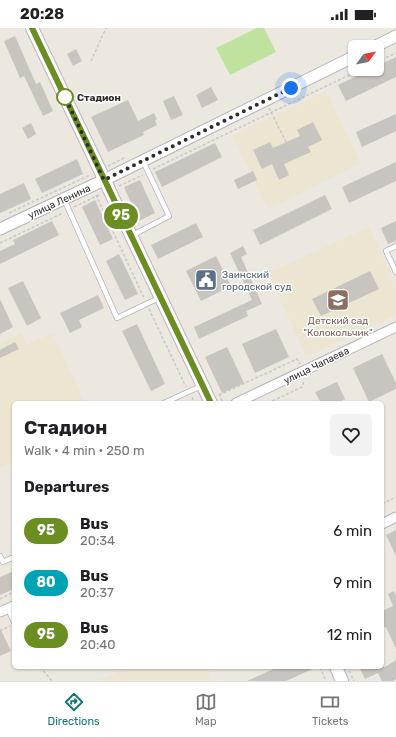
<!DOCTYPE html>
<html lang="en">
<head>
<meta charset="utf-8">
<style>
	:root { --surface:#fff; --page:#f2f2f2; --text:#202124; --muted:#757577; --line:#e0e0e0; --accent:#0f766e }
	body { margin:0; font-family:Rubik,sans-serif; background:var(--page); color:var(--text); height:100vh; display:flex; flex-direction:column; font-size:15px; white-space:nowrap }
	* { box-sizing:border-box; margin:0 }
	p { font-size:13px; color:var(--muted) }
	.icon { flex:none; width:22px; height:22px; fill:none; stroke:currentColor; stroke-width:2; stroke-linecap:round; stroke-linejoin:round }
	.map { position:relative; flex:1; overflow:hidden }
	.details { position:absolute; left:12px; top:373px; width:372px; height:268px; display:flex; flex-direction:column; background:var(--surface); border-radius:6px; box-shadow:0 1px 3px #0004 }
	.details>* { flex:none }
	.badge { padding:0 8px; border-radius:13px; font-size:14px; line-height:26px }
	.needle { width:26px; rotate:58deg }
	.controls { position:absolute; left:348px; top:12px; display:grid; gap:8px }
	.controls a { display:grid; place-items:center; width:36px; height:36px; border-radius:6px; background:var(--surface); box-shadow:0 1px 3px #0004; font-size:20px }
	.you { position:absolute; width:20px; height:20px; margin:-10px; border:3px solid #fff; border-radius:50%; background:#1a73e8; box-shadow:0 0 0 6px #1a73e833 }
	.map>.badge { position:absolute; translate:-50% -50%; box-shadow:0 0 0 2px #fff }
	h2 { padding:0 12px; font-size:15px; line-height:36px }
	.round { display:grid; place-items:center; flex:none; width:42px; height:42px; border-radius:6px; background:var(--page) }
	.overview { display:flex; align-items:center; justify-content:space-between; height:68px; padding:0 12px }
	h1 { font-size:19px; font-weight:700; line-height:30px }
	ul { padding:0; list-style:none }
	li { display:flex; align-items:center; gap:12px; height:52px; padding:0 12px }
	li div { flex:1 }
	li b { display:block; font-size:15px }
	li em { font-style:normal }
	li .badge { min-width:44px; font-weight:700; text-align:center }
	.status { display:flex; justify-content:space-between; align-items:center; height:28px; padding:0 20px; background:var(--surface); direction:ltr }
	.status svg { height:11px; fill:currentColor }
	.menu { display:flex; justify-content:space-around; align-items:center; height:56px; border-top:1px solid var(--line); background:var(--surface); font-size:11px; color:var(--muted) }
	.menu a { display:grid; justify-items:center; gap:2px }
	.menu .on { color:var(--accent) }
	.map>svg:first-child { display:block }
	.education { fill:#ebe5d1 }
	.pitch { fill:#bfe29f }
	.building { fill:#c8c4bf }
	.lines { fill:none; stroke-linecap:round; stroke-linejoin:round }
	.service-casing { stroke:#b3b4be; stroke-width:6 }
	.minor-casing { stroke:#b3b4be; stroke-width:11 }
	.tertiary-casing { stroke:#b3b4be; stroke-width:13 }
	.secondary-casing { stroke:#b3b4be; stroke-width:14 }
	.path { stroke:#c8c8c8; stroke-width:1.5; stroke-dasharray:3 2; stroke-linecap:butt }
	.service { stroke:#fff; stroke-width:4.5 }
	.minor { stroke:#fff; stroke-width:9 }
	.tertiary { stroke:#fff; stroke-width:11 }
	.secondary { stroke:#fff; stroke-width:12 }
	.line-casing { stroke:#fff; stroke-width:9 }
	.line { stroke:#6b8e23; stroke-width:6 }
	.walk { stroke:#2c2c2c; stroke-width:4; stroke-dasharray:0 7.2 }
	.stop-dot { fill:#fff; stroke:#6b8e23; stroke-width:2 }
	.labels { text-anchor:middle; stroke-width:3; stroke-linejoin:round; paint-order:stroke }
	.stop-label { font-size:10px; font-weight:bold; fill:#2c2c2c; stroke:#fff; text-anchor:start }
	.street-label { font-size:10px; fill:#2c2c2c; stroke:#fff }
	.service-label { font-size:10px; fill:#4e5e75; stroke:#fff; text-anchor:start }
	.education-label { font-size:10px; fill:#785e54; stroke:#fff }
</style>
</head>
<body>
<div class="status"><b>20:28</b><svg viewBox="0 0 49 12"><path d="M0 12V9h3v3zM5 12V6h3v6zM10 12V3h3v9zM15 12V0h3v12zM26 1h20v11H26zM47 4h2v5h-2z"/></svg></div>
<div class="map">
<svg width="396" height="653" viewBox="0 0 396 653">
	<rect width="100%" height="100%" fill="#ece8e0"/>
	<g class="education">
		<path d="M326 63 361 135 268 181 232 108Z"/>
		<path d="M369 199 396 258V287L306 328 268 245Z"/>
		<path d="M21 305 27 317 52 305 85 375H14V433L0 440V316Z"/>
		<path d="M129 639H206L212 653H99Z"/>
	</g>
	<path class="pitch" d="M257 0H264L276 24 230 47 216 20Z"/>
	<g class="building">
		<path d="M15 8 36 56 40 54 53 83 43 88 24 48 20 50 4 13Z"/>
		<path d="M76 21 82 33 73 38 67 26Z"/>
		<path d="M396 29V49L346 73 338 57 371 41H377V38Z"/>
		<path d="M211 59 218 72 202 80 196 67Z"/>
		<path d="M174 68 183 87 171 92 163 73Z"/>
		<path d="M128 72 138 93 154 85 157 91 155 92 157 97 143 104 144 107 108 124 91 89Z"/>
		<path d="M396 86V103L362 119 356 104Z"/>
		<path d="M313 94 322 112 308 119 311 124 284 136 289 147 279 152 272 136 262 141 253 122 270 114 273 120 300 108 297 102Z"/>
		<path d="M31 95 36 106 28 111 22 100Z"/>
		<path d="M215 115 222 129 162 159 155 144Z"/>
		<path d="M77 131 83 146 42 165 35 151Z"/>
		<path d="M396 134V153L349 175 342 159Z"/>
		<path d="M253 143 257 152 238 161 234 152Z"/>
		<path d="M140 152 155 185 139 193 124 159Z"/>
		<path d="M24 155 31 171 0 185V166Z"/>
		<path d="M325 167 332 181 260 217 253 202Z"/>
		<path d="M95 172 113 211 100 217 82 179Z"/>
		<path d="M52 193 59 207 0 236V223L15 216 13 212Z"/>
		<path d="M396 193V213L388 216 381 200Z"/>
		<path d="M196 195 203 209 158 231 151 217Z"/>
		<path d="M243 218 247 226 241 229 262 276 246 283 248 288 199 311 194 299 252 272 230 225Z"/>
		<path d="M119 226 138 266 125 272 106 233Z"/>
		<path d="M216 228 231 258 201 273 186 243Z"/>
		<path d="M370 243 379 261 321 288 312 271Z"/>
		<path d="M23 253 41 290 27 298 8 260Z"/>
		<path d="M98 267 104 280 79 292 82 299 70 305 60 285Z"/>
		<path d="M0 271 13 299 0 306Z"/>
		<path d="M137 296 165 356 151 363 122 303Z"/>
		<path d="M276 301 289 329 255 345 242 316Z"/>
		<path d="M15 314 19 321 0 330V322Z"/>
		<path d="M227 319 244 355 222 365 205 329Z"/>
		<path d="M382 326 396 355V361L369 374 353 340Z"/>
		<path d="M337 354 345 371 338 375H321L315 364Z"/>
		<path d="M396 502V528L386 507Z"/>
		<path d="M14 543V561L0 567V549Z"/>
		<path d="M394 563 396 568V621L386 599 382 600V583L393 578 388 566Z"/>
		<path d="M0 600 11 623 0 628Z"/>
		<path d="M396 632V651L393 653H382L378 645 365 651 359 639H385Z"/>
		<path d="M278 639H317L286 653H247Z"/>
	</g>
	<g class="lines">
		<g class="service-casing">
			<g id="service">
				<path d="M64 171 117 290 159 270"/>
				<path d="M131 208 169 188 143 133"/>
				<path d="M396 218 386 223 396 244"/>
				<path d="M164 375 201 358"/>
				<path d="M0 528 3 534 14 529"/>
				<path d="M8 581 14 594"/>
			</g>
		</g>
		<g class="minor-casing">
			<g id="minor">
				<path d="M236 375 396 299"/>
				<path d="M382 496 396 489"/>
				<path d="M0 584 14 578"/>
			</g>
		</g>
		<g class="tertiary-casing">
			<g id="tertiary">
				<path d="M374 19 396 8"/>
				<path d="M0 201 104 152 355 28"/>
			</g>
		</g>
		<g class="secondary-casing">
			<g id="secondary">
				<path d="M32 0 211 375"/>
				<path d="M336 639 342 653"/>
			</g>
		</g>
		<g class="path">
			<path d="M357 18 366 14"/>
			<path d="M91 33 106 0"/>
			<path d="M377 34 396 25"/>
			<path d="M269 80 286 114"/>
			<path d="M108 138 126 129"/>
			<path d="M153 141 362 41"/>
			<path d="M119 158 143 147"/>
			<path d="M96 167 144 270"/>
			<path d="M74 179 101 166"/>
			<path d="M9 185 90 147"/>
			<path d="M0 215 63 185"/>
			<path d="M149 281 186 359"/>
			<path d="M219 366 223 375"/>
			<path d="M219 367 297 331 300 336"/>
			<path d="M192 369 194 375"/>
			<path d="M268 375 302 359 304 353"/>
			<path d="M382 476 396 469"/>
			<path d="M0 571 14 564"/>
			<path d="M0 603 10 598"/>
			<path d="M40 639 52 653"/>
			<path d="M320 639 326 653"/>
			<path d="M349 643 354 653"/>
		</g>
		<use href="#service" class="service"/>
		<use href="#minor" class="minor"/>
		<use href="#tertiary" class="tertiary"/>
		<use href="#secondary" class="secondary"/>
	</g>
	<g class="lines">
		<g class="line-casing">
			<path id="line" d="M32 0 211 375"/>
		</g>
		<use href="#line" class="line"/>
		<path class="walk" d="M65 69 64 67 104 152 291 60"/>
	</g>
	<defs>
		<g id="civic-square" transform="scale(1.15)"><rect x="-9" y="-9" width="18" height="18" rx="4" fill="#5c6f8a" stroke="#fff"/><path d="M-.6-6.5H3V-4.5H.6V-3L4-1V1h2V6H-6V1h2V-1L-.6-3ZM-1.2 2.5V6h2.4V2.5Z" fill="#fff"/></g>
		<g id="school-square" transform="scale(1.15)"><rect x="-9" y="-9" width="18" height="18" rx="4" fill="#8d6e63" stroke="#fff"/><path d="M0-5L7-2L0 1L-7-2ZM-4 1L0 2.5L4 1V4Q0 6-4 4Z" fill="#fff"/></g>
	</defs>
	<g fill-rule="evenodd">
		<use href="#civic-square" x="206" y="252"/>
		<use href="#school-square" x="338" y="272"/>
	</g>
	<circle class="stop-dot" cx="65" cy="69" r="8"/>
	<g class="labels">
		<g class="stop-label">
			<text x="77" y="73">Стадион</text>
		</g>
		<g class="street-label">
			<text transform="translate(59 173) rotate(-25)" y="4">улица Ленина</text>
			<text transform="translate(316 337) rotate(-26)" y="4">улица Чапаева</text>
		</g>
		<g class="service-label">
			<text x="222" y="250">Заинский<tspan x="222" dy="12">городской суд</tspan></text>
		</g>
		<g class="education-label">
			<text x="338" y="296">Детский сад<tspan x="338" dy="12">"Колокольчик"</tspan></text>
		</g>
	</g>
</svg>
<div class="controls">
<a><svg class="needle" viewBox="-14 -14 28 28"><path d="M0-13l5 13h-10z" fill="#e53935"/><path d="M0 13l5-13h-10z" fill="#757577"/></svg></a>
</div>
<div class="you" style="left:291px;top:60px"></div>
<b class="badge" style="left:121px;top:188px;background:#6b8e23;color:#fff">95</b>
<section class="details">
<div class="overview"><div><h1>Стадион</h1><p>Walk · 4 min · 250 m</p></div><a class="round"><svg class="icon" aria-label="heart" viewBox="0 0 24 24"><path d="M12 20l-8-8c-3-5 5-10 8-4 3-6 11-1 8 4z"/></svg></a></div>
<h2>Departures</h2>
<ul>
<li><span class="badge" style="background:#6b8e23;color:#fff">95</span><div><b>Bus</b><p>20:34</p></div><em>6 min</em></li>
<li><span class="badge" style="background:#00a3b4;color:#fff">80</span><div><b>Bus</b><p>20:37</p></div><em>9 min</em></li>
<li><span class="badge" style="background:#6b8e23;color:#fff">95</span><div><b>Bus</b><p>20:40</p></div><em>12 min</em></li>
</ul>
</section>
</div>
<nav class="menu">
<a class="on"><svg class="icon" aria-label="directions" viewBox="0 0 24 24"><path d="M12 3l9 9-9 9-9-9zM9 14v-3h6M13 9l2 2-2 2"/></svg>Directions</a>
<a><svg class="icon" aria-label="map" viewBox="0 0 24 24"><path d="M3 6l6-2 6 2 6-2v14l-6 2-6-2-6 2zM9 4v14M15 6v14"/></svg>Map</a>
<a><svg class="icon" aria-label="tickets" viewBox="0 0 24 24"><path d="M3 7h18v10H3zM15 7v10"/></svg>Tickets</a>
</nav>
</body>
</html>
